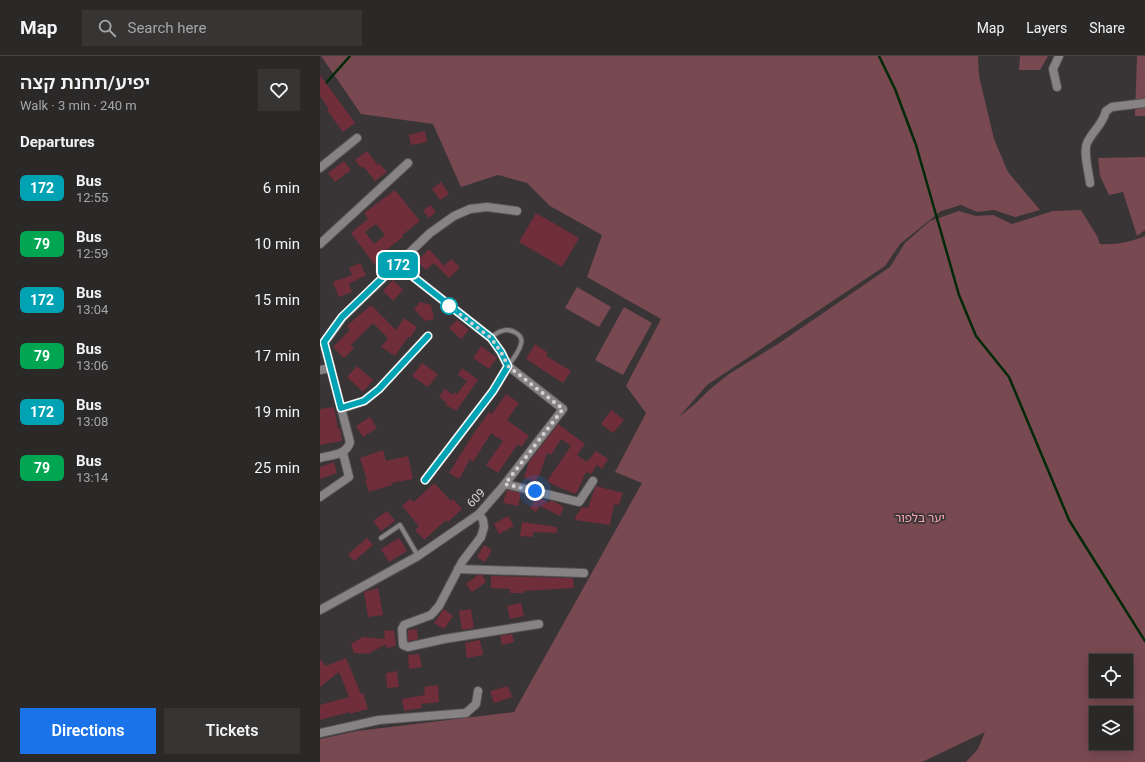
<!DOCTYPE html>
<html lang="en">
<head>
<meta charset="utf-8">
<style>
	:root { --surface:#2b2828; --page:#373434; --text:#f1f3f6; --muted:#a6a6a8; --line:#474445; --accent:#1a73e8 }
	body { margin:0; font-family:Roboto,"Noto Sans Hebrew",sans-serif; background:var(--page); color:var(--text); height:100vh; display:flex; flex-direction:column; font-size:15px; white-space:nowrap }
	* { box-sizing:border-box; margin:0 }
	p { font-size:13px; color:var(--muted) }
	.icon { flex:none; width:22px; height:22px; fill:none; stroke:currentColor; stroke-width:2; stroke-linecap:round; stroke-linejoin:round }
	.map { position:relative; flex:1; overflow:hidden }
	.drawer { display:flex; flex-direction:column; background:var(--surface); width:320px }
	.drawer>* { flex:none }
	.badge { padding:0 8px; border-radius:6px; font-size:14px; line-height:26px }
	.tools { position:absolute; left:769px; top:598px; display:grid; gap:8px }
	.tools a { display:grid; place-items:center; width:44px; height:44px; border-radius:0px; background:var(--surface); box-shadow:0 2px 10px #0003,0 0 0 1px var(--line); font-size:20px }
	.you { position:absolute; width:20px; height:20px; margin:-10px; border:3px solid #fff; border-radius:50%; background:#1a73e8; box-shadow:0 0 0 6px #1a73e833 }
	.map>.badge { position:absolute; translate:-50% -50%; box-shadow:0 0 0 2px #fff }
	h2 { padding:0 20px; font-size:15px; line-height:36px }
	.round { display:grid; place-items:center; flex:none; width:42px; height:42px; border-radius:0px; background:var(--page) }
	.summary { display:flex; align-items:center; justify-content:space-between; height:68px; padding:0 20px }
	h1 { font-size:19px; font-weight:600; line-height:30px }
	.button { display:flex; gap:8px; margin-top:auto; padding:8px 20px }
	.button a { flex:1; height:46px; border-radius:0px; background:var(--accent); color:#fff; font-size:16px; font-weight:600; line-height:46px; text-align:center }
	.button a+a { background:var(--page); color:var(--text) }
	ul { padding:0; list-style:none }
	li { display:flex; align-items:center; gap:12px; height:56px; padding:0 20px }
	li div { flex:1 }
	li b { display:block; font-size:15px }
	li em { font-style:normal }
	li .badge { min-width:44px; font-weight:700; text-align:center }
	header { display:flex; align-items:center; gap:24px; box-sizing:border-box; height:56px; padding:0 20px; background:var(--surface); border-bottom:1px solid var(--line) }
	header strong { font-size:19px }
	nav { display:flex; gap:22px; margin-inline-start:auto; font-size:14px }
	.search { width:280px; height:36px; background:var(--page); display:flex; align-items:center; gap:10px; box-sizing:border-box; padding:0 14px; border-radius:0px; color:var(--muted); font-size:15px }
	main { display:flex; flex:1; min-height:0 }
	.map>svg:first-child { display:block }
	.green { fill:#784950; fill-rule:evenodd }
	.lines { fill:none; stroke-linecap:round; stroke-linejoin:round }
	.stream { stroke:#002907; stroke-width:2.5 }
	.building { fill:#702d3a; fill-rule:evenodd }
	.service-casing { stroke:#565354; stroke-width:6 }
	.minor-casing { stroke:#565354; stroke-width:10 }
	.service { stroke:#878283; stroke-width:4 }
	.minor { stroke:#878283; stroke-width:8 }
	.line-casing { stroke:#fff; stroke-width:9 }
	.line { stroke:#00a3b4; stroke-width:6 }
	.walk { stroke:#d5d2d3; stroke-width:4; stroke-dasharray:0 7.2 }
	.stop-dot { fill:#fff; stroke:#00a3b4; stroke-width:2 }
	.labels { text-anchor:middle; stroke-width:3.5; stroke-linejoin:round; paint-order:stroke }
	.street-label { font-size:12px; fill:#d5d2d3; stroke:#393536 }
	.park-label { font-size:12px; fill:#fba7b3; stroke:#393536 }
</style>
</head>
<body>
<header>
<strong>Map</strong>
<div class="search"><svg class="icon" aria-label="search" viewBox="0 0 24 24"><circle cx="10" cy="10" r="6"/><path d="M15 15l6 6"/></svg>Search here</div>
<nav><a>Map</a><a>Layers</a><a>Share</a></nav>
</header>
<main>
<section class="drawer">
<div class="summary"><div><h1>יפיע/תחנת קצה</h1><p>Walk · 3 min · 240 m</p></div><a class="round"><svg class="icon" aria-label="heart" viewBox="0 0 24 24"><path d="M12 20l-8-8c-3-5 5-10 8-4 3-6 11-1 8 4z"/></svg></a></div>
<h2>Departures</h2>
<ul>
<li><span class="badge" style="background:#00a3b4;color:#fff">172</span><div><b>Bus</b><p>12:55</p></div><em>6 min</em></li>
<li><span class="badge" style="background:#00a651;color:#fff">79</span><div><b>Bus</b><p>12:59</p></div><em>10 min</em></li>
<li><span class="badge" style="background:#00a3b4;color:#fff">172</span><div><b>Bus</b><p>13:04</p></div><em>15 min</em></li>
<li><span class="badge" style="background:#00a651;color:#fff">79</span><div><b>Bus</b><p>13:06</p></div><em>17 min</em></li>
<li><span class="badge" style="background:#00a3b4;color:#fff">172</span><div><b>Bus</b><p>13:08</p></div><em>19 min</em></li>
<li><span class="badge" style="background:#00a651;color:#fff">79</span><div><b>Bus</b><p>13:14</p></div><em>25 min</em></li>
</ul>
<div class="button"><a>Directions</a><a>Tickets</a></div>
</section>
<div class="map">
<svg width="825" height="706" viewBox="0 0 825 706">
	<rect width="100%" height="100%" fill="#393536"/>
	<g class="green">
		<path d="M1 0H658L659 20 674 83 688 116 720 154 695 161 674 154 657 156 641 149 621 155 580 188 565 210 387 329 359 361 376 347 389 334 409 318 458 288 570 211 585 187 610 165 639 155 656 160 673 159 692 168 733 155 761 154 777 180 780 188C796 189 810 186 825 180V706H646L658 693 665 676 602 706H0V683L37 675 194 656 322 427 295 416 326 357 306 330 341 263 267 221 282 179 230 150 207 127 178 119 141 131 113 68 41 58ZM776 605H806V635H776ZM776 657H806V687H776Z"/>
		<path d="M700 0H728L720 14H699Z"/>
		<path d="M817 0H825V60H815Z"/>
		<path d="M825 101V174L817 180 803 136 789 139 780 120 778 102Z"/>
		<path d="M257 231 291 251 279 271 245 252Z"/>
		<path d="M304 251 332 267 303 319 275 304Z"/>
	</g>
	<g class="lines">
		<g class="stream">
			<path d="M559 0 575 33 596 89 639 239 656 280 689 321 749 464 825 585"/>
			<path d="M0 34 30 0"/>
		</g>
	</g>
	<g class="building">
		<path d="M0 19 35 67 23 76 7 54 9 53 0 40Z"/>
		<path d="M105 75 107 86 91 89 89 79Z"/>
		<path d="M47 95 58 109 60 108 67 116 55 125 43 110 41 112 35 104Z"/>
		<path d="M24 105 31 114 15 126 8 117Z"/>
		<path d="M121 126 129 138 120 144 112 133Z"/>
		<path d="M75 134 100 165 82 179 83 181 65 195 67 198 54 208 31 177 48 163 44 157ZM56 168 65 179 54 188 45 176Z"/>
		<path d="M110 149 116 156 109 162 103 155Z"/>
		<path d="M216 157 259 182 242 211 199 186Z"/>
		<path d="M109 193 124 210 131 203 140 211 129 222 114 207 106 214 97 205Z"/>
		<path d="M40 207 46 219 29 228 32 236 19 241 13 226 32 219 29 212Z"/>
		<path d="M73 224 83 234 73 245 63 235Z"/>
		<path d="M100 246 111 249 114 263 105 265 94 253Z"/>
		<path d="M51 249 76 274 84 262 97 271 90 282 88 281 75 300 61 291 68 282 53 267 31 289 34 292 24 302 13 291 30 274 27 270Z"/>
		<path d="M137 264 149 274 141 283 129 272Z"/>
		<path d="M215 288 228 297 226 300 251 315 243 327 206 303Z"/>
		<path d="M161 290 177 302 169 313 153 302Z"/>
		<path d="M102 307 118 318 108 331 92 320Z"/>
		<path d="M37 310 53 324 43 336 27 321Z"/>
		<path d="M142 312 158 324 136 355 126 349 127 347 119 341 125 333 133 339 135 336 137 338 147 325 138 319Z"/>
		<path d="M186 338 199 347 187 364 209 380 201 391 198 388 178 417 166 409 183 385 171 377 153 406 150 403 139 423 129 417 154 377 169 356 172 358Z"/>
		<path d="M14 351 18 373H20L22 385 0 389V353Z"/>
		<path d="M291 354 304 364 293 377 281 368Z"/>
		<path d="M50 361 57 372 43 381 36 370Z"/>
		<path d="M238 368 265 388 257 399 267 406 276 395 288 403 282 413 277 409 271 418 266 416 256 438 236 430 227 425 251 390 241 383 231 399 227 397 220 418 215 425 204 422 209 406Z"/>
		<path d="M63 394 66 405 88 400 93 423 71 427 72 429 49 436 45 424H47L40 402Z"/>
		<path d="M14 406 17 417 0 423V411Z"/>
		<path d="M114 427 131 445 133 443 142 453 128 466 126 464 104 484 95 474 99 470 82 450 90 443 94 446Z"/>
		<path d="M276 430 303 437 299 449 294 448 290 469 255 464 256 460 262 451 268 452 274 434Z"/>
		<path d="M187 434 201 437 198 450 183 447Z"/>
		<path d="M217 441 222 443 229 447 230 445H233L244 451 240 460 220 450 216 456 210 452Z"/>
		<path d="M67 455 75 465 61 475 53 465Z"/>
		<path d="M188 460 194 470 179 478 174 468Z"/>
		<path d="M202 466 237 471V477L213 476V481L200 480Z"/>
		<path d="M47 482 53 489 34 505 28 498Z"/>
		<path d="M79 482 87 495 69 506 61 493Z"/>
		<path d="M164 489 172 494 165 506 157 501Z"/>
		<path d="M158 519H162L166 526 152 536 146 528Z"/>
		<path d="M171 520 253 522 254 532 204 535V537H190V533L171 532Z"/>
		<path d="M58 532 63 559 48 561 44 536Z"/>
		<path d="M201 547 204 560 190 563 187 550Z"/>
		<path d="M124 553 133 560 124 573 114 567Z"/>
		<path d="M151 553 154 572 142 574 139 555Z"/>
		<path d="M97 573 98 583 88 585V574Z"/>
		<path d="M74 574 76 590 66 592V588L48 598 34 597 31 588 43 581 65 583 64 575Z"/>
		<path d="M192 578 194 586 182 589 180 580Z"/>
		<path d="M160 584 163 599 147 602 145 587Z"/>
		<path d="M99 598 102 611 89 613 88 599Z"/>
		<path d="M26 602 41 638 43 637 48 653 29 658V656L0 664V649L29 641 19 616 0 631V603L6 610Z"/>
		<path d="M77 615 79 631 67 632 66 617Z"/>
		<path d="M118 629 119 646 101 648 102 652 84 655 82 643 105 639 104 631Z"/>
		<path d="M188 630 192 641 174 647 170 635Z"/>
	</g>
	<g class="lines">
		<g class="service-casing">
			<g id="service">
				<path d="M171 282C174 279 178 276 182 275 190 272 204 278 201 288 199 296 193 303 188 310"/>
				<path d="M61 482 80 469 98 500"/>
			</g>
		</g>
		<g class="minor-casing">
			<g id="minor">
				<path d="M737 31 733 13 739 0"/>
				<path d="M0 112 37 82"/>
				<path d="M770 127C769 117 763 96 767 87 773 74 782 70 786 55L792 51 825 47"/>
				<path d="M0 188 88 107"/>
				<path d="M77 208 171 282 181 296 188 310 173 335 105 424"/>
				<path d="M0 314 11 312"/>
				<path d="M21 353 44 345 59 333 108 280"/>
				<path d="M0 402C11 399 27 399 30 386L4 287 23 261 110 177 134 160 150 153 167 151 197 155"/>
				<path d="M185 428 259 446 273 425"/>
				<path d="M0 441 29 421 23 397"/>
				<path d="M159 458 163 464 164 471 161 481 142 506 119 550 111 559 84 569 82 573 83 589 88 591 124 583 219 568"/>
				<path d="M138 513 264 517"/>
				<path d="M0 554 98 500 159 458 185 428 243 353 188 310"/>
				<path d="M0 677 59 664 146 657 156 648 158 635"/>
			</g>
		</g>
		<use href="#service" class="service"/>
		<use href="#minor" class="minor"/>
	</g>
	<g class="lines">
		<g class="line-casing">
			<path id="line" d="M105 424 173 335 188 310 181 296 171 282 77 208 22 261 4 286 21 352 44 345 59 333 108 280"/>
		</g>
		<use href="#line" class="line"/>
		<path class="walk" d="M129 250 171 282 181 296 188 310 243 353 185 428 215 435"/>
	</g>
	<circle class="stop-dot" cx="129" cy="250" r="8"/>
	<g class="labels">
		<g class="street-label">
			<text transform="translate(156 442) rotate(-46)" y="4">609</text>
		</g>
		<g class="park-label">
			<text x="600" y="466">יער בלפור</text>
		</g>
	</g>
</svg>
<div class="tools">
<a><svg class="icon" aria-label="locate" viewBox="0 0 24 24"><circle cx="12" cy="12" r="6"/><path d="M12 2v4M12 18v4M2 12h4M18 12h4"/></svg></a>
<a><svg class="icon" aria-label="layers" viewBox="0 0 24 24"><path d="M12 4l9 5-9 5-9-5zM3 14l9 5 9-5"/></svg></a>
</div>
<div class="you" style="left:215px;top:435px"></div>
<b class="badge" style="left:78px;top:209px;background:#00a3b4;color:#fff">172</b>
</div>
</main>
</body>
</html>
